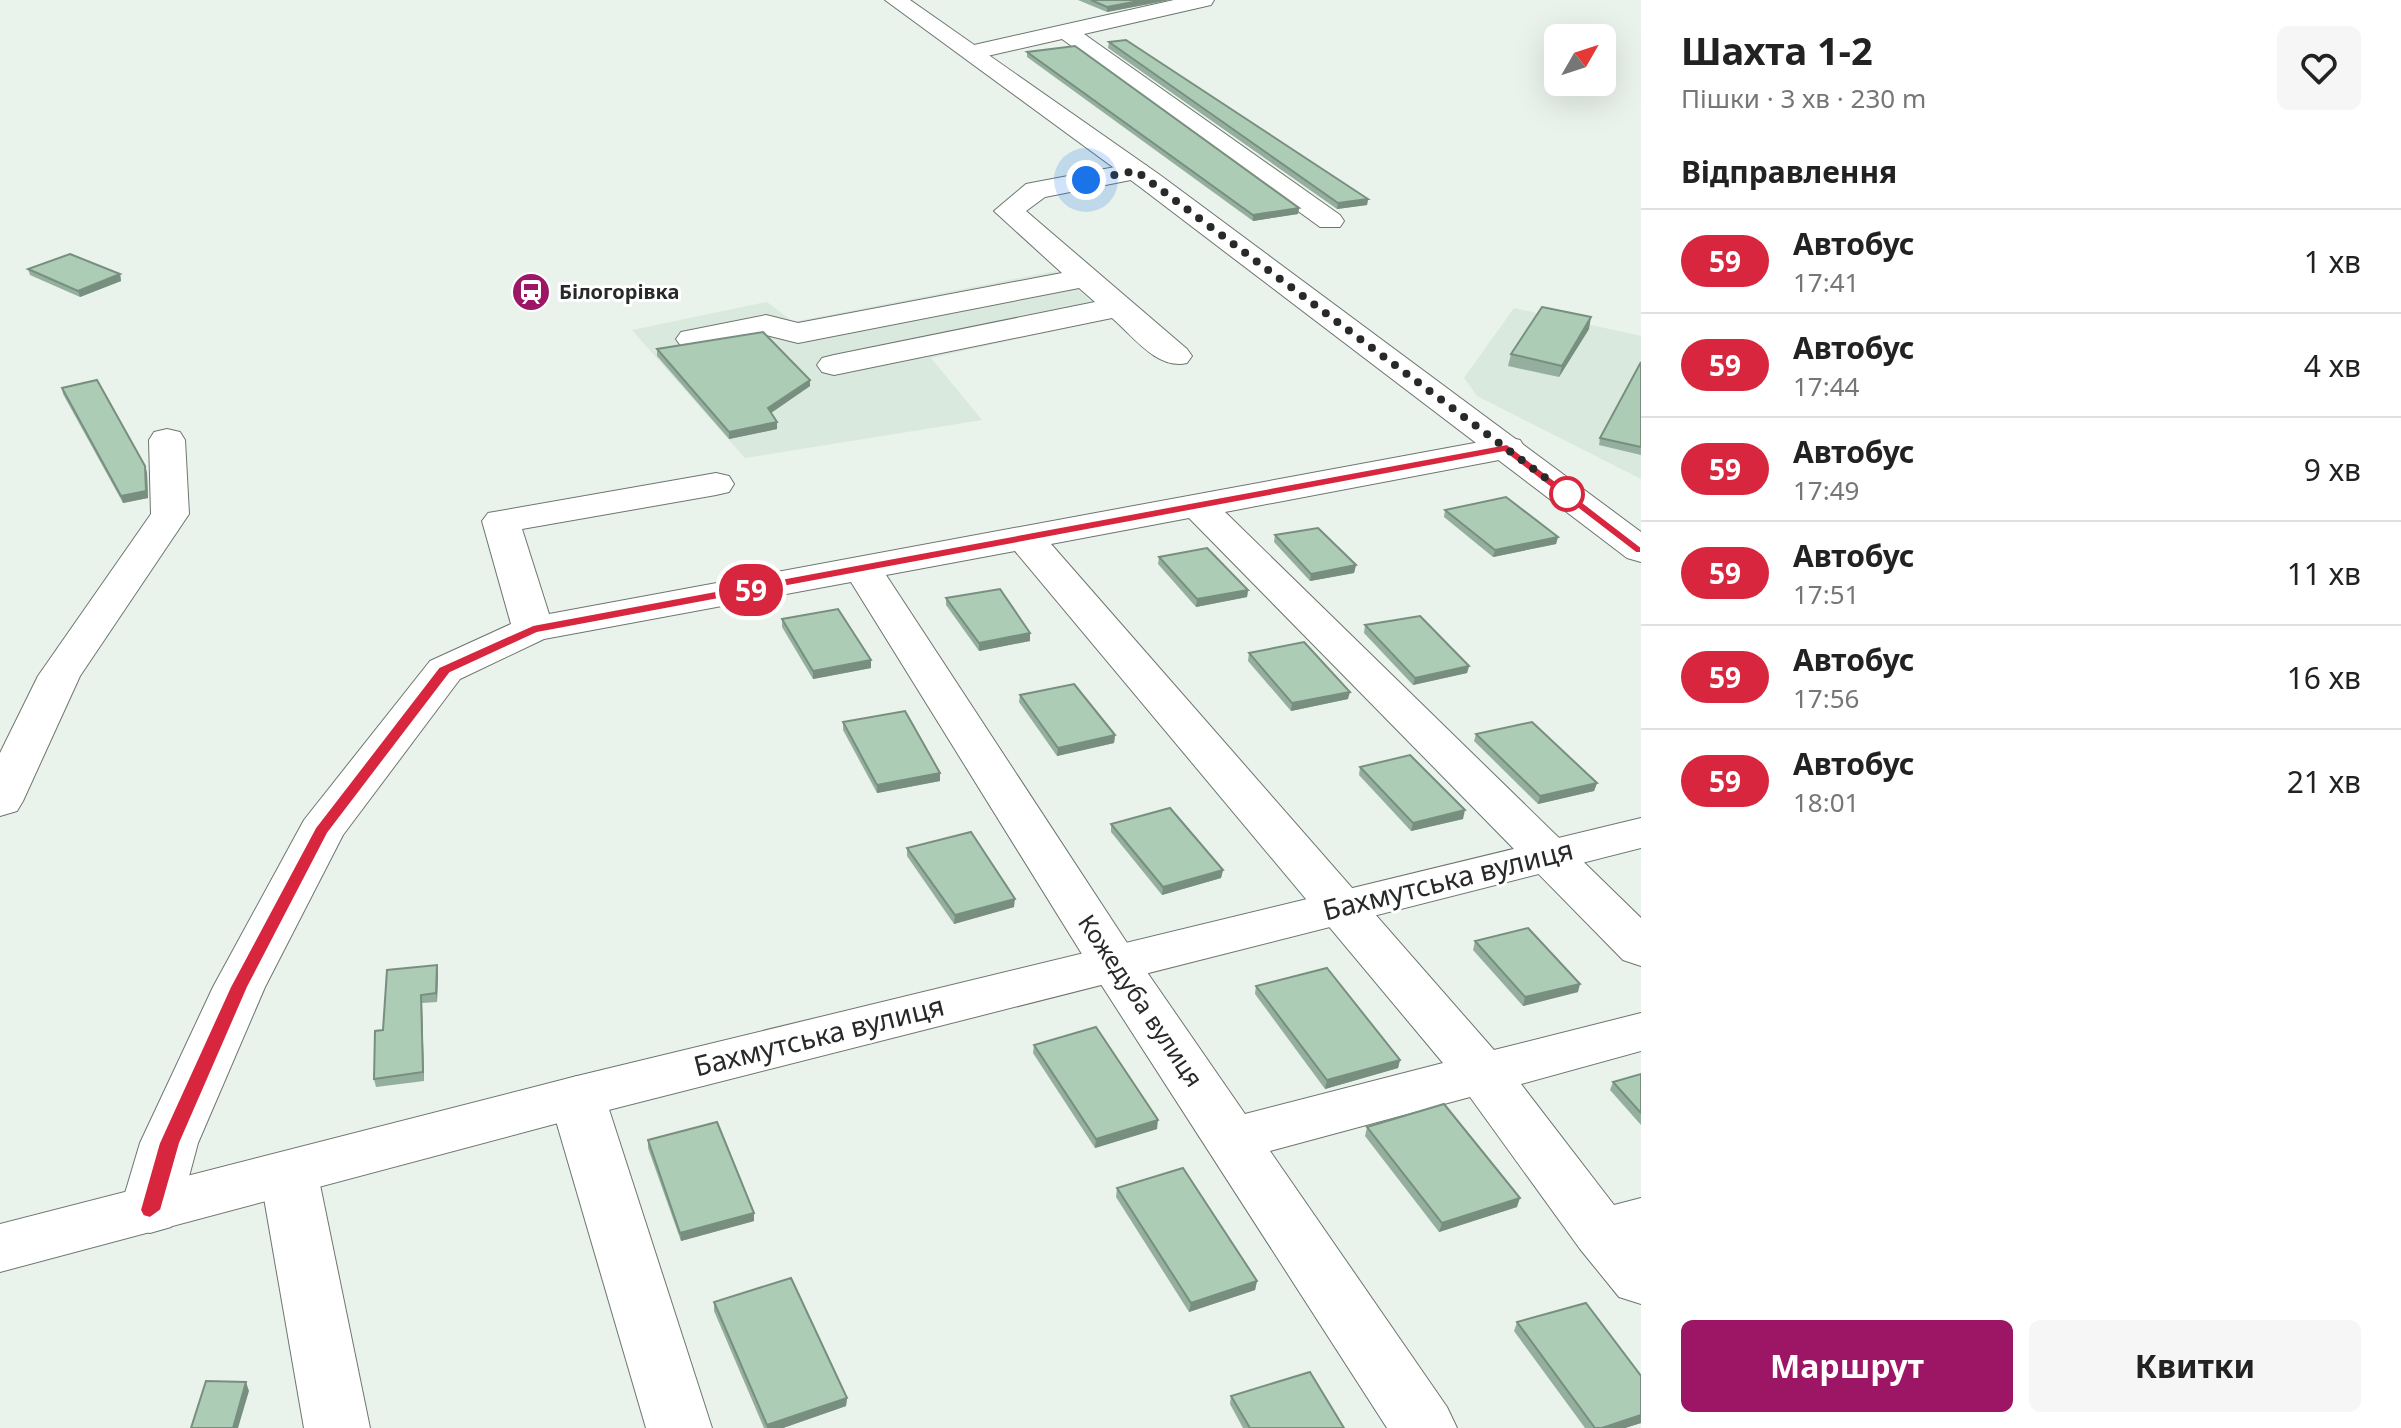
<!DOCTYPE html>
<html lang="uk">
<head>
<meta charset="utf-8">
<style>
	:root { --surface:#fff; --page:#f6f6f6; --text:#222; --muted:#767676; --line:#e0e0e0; --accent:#9d1565 }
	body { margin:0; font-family:"Noto Sans",sans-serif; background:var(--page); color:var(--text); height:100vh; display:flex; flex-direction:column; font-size:30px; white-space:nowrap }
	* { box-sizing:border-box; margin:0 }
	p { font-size:26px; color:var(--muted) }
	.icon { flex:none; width:44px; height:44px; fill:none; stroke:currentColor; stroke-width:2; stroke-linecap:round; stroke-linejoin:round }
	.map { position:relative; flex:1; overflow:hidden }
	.drawer { display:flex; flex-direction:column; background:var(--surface); width:760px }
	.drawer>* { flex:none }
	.badge { padding:0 16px; border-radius:26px; font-size:28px; line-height:52px }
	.needle { width:52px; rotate:51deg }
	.buttons { position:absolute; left:1544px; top:24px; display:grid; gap:16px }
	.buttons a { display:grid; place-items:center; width:72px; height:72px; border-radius:12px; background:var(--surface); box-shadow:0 8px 32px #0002; font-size:40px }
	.you { position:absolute; width:40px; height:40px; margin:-20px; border:6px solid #fff; border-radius:50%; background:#1a73e8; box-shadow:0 0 0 12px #1a73e833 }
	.map>.badge { position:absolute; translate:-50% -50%; box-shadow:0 0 0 4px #fff }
	h2 { padding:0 40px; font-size:30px; line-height:72px }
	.round { display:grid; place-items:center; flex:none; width:84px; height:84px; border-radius:12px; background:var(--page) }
	.headline { display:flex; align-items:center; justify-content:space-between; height:136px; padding:0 40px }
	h1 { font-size:38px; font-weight:700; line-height:60px }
	.button { display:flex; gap:16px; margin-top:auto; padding:16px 40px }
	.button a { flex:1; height:92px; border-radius:12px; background:var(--accent); color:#fff; font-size:32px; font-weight:700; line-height:92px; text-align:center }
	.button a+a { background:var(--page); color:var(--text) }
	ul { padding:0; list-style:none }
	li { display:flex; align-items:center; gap:24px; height:104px; padding:0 40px; border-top:2px solid var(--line) }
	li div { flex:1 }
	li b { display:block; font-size:30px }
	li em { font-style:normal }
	li .badge { min-width:88px; font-weight:700; text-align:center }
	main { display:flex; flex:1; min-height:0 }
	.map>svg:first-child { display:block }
	.built { fill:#d9e9dd }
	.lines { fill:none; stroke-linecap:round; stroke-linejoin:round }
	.minor-casing { stroke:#6e7570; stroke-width:2 }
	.major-casing { stroke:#6e7570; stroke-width:2 }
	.minor { fill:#fff; fill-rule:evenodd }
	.major { fill:#fff; fill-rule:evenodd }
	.wall { fill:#94af9d }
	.shaded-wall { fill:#788f7f }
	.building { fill:#acccb6; stroke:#788f7f; stroke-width:2 }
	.line { fill:#d7263d; stroke:#fff; stroke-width:2 }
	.walk { stroke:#272a28; stroke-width:8; stroke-dasharray:0 14.4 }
	.stop-dot { fill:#fff; stroke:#d7263d; stroke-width:4 }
	.labels { text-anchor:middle; stroke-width:6; stroke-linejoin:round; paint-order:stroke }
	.far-poi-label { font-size:20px; font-weight:bold; fill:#272a28; stroke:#fff; text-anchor:start }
	.street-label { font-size:24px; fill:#272a28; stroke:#fff }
	.near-street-label { font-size:28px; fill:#272a28; stroke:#fff }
</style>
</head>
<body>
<main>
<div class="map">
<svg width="1641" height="1428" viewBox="0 0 1641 1428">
	<rect width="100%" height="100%" fill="#e9f2eb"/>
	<g class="built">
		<path d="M1056 271 1111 318 931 358 982 420 745 458 632 330 767 302 793 322Z"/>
		<path d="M1514 308 1641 336V479L1477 396 1464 378Z"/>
	</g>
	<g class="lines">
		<g class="minor-casing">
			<g id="minor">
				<path d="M1174 0H1214L1211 5 1084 34 1340 215 1344 221 1340 227H1320L1062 39 974 59 962 52 974 45Z"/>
				<path d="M1136 163 1146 165 1150 171 1146 177 1045 197 1026 211 1187 349 1192 356 1187 363C1157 370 1133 336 1112 318L834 375 822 372 817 365 822 358 834 355 1095 302 1079 288 798 343 766 335 692 349 681 346 676 339 681 332 766 315 798 323 1062 273 994 211 1026 184Z"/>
				<path d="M167 429 180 432 185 440 189 514 80 676 23 801 17 811 0 816V753L38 676 151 514 149 440 154 432Z"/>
				<path d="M1507 437 1520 440 1525 448 1520 456 1225 512 1641 918V966L1623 960 1189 518 1051 544 1494 1050 1641 1013V1051L1521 1084 1614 1205 1641 1198V1304L1619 1297 1580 1249 1470 1097 1270 1151 1447 1407 1457 1428H1387L1095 975 851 582 544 639 460 679 343 835 265 987 198 1143 180 1210 171 1227 150 1233 129 1227 120 1210 140 1143 213 987 304 820 430 661 511 624 482 521 488 513 716 473 729 476 734 484 729 492 716 495 522 529 549 614ZM1015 551 1443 1063 1245 1114 1131 949 886 575Z"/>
				<path d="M577 1076 597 1082 605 1097 712 1428H646L549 1097 557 1082Z"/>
				<path d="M289 1152 310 1159 318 1175 370 1428H304L260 1175 268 1159Z"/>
			</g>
		</g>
		<g class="major-casing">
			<g id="major">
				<path d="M885 0H910L1160 175 1641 532V562L1627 558 1140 187Z"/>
				<path d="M1641 818V848L577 1118 0 1272V1224L577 1076Z"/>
			</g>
		</g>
		<use href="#minor" class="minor"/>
		<use href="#major" class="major"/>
	</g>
	<g class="wall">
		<path d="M1078 0H1170L1107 12Z"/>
		<path d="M1109 42 1368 199 1367 205 1337 209 1108 48Z"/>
		<path d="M1027 52 1299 208 1298 214 1253 221 1027 57Z"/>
		<path d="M28 269 120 274 121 281 80 297 30 275Z"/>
		<path d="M1589 329 1559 377 1508 366 1511 354Z"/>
		<path d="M657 349 810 386 771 413 777 422V429L729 439 657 356Z"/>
		<path d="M1641 362V455L1599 445 1600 438Z"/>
		<path d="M62 388 145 466 147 473 148 498 123 503 63 394Z"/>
		<path d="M1445 510 1558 537 1556 544 1493 557 1444 517Z"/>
		<path d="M1275 535 1356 565 1354 573 1310 581 1274 542Z"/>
		<path d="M1159 557 1248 590 1247 597 1196 607 1158 564Z"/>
		<path d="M946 598 1030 641 979 651 946 605Z"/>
		<path d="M782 619 871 668 813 679 782 627Z"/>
		<path d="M1365 625 1469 666 1467 673 1413 685 1364 633Z"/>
		<path d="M1249 653 1348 699 1291 711 1248 661Z"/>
		<path d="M1020 695 1115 735 1114 743 1057 756 1019 702Z"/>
		<path d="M843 722 940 781 877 793 843 730Z"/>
		<path d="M1476 734 1597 783 1594 791 1538 804 1474 741Z"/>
		<path d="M1360 767 1463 819 1411 831 1359 775Z"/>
		<path d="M1111 824 1223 870 1221 878 1162 895 1111 832Z"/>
		<path d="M907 848 1014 907 954 924 907 856Z"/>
		<path d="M1475 941 1578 992 1523 1006 1473 950Z"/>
		<path d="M437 965 438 973 437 1002 422 1003 424 1081 376 1087 374 1079 383 1030Z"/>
		<path d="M1256 986 1400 1060 1398 1068 1325 1089 1255 994Z"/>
		<path d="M1034 1045 1157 1129 1095 1148 1033 1053Z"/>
		<path d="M1641 1074V1125L1610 1090 1613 1082Z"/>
		<path d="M1367 1127 1517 1207 1439 1232 1365 1136Z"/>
		<path d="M648 1140 754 1221 681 1241 648 1148Z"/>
		<path d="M1117 1188 1257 1281 1255 1290 1189 1312 1116 1197Z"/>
		<path d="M714 1302 847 1398 846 1406 783 1428H764L714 1311Z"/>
		<path d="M1517 1322 1641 1376V1423L1625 1428H1585L1514 1331Z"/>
		<path d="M1231 1396 1344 1428H1243L1230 1404Z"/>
	</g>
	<g class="shaded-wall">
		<path d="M1144 0H1170L1107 12V7Z"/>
		<path d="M1368 199 1367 205 1337 209 1338 203Z"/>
		<path d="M1299 208 1298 214 1253 221V215Z"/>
		<path d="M120 274 121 281 80 297 78 291Z"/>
		<path d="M1591 317 1589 329 1559 377 1562 366Z"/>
		<path d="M810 380V386L768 415V408Z"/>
		<path d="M777 422V429L729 439V432Z"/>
		<path d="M145 466 147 473 148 498 123 503 121 496Z"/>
		<path d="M1558 537 1556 544 1493 557 1495 550Z"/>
		<path d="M1356 565 1354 573 1310 581 1311 574Z"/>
		<path d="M1248 590 1247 597 1196 607 1197 599Z"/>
		<path d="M1030 633V641L979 651V643Z"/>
		<path d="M871 660V668L813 679V671Z"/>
		<path d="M1469 666 1467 673 1413 685 1415 678Z"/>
		<path d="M1350 692 1348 699 1291 711 1292 703Z"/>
		<path d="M1115 735 1114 743 1057 756 1058 748Z"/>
		<path d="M940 773V781L877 793V785Z"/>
		<path d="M1597 783 1594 791 1538 804 1540 796Z"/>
		<path d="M1465 810 1463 819 1411 831 1413 823Z"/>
		<path d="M1223 870 1221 878 1162 895 1163 887Z"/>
		<path d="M1015 899 1014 907 954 924 955 915Z"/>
		<path d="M437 965 438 973 437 1002 436 993Z"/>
		<path d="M1580 984 1578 992 1523 1006 1525 997Z"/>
		<path d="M421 995 422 1003 424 1081 423 1072Z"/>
		<path d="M1400 1060 1398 1068 1325 1089 1327 1080Z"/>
		<path d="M1158 1120 1157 1129 1095 1148 1096 1139Z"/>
		<path d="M1520 1198 1517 1207 1439 1232 1442 1223Z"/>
		<path d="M754 1213V1221L681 1241 680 1233Z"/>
		<path d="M1257 1281 1255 1290 1189 1312 1191 1303Z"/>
		<path d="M246 1382 249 1391 238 1428H233Z"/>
		<path d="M847 1398 846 1406 783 1428H767V1425Z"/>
		<path d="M1641 1415V1423L1625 1428H1602Z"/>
	</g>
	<g class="building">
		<path d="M1091 0H1144L1107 7Z"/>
		<path d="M1126 40 1368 199 1338 203 1109 42Z"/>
		<path d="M1075 46 1299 208 1253 215 1027 52Z"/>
		<path d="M70 254 120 274 78 291 28 269Z"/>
		<path d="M1542 307 1591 317 1562 366 1511 354Z"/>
		<path d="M763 332 810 380 768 408 777 422 729 432 657 349Z"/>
		<path d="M1641 362V447L1600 438Z"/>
		<path d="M97 380 145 466 146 491 121 496 62 388Z"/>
		<path d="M1506 497 1558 537 1495 550 1445 510Z"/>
		<path d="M1318 528 1356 565 1311 574 1275 535Z"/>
		<path d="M1207 548 1248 590 1197 599 1159 557Z"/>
		<path d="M1000 589 1030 633 979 643 946 598Z"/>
		<path d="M838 609 871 660 813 671 782 619Z"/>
		<path d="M1420 616 1469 666 1415 678 1365 625Z"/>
		<path d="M1304 642 1350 692 1292 703 1249 653Z"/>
		<path d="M1074 684 1115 735 1058 748 1020 695Z"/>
		<path d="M905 711 940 773 877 785 843 722Z"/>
		<path d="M1532 722 1597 783 1540 796 1476 734Z"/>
		<path d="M1410 755 1465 810 1413 823 1360 767Z"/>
		<path d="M1170 808 1223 870 1163 887 1111 824Z"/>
		<path d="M971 832 1015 899 955 915 907 848Z"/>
		<path d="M1528 928 1580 984 1525 997 1475 941Z"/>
		<path d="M437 965 436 993 421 995 423 1072 374 1079 375 1031 383 1030 387 970Z"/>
		<path d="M1327 968 1400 1060 1327 1080 1256 986Z"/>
		<path d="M1096 1027 1158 1120 1096 1139 1034 1045Z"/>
		<path d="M1641 1074V1113L1613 1082Z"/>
		<path d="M1444 1104 1520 1198 1442 1223 1367 1127Z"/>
		<path d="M717 1122 754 1213 680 1233 648 1140Z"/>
		<path d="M1183 1168 1257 1281 1191 1303 1117 1188Z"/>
		<path d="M791 1278 847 1398 767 1425 714 1302Z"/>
		<path d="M1586 1303 1641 1376V1415L1602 1428H1595L1517 1322Z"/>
		<path d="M1310 1372 1344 1428H1250L1231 1396Z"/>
		<path d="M206 1381 246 1382 233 1428H191Z"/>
	</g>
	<path class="line" d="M1507 444 1641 547V553H1636L1504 452 537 633 450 673 328 833 248 987 180 1143 161 1210 150 1218 143 1216 140 1210 159 1143 230 987 315 828 439 667 533 625Z"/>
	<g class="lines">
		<path class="walk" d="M1086 180 1136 171 1567 494"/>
	</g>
	<defs>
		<g id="station-disc" transform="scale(2)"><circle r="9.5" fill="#9d1565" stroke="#fff"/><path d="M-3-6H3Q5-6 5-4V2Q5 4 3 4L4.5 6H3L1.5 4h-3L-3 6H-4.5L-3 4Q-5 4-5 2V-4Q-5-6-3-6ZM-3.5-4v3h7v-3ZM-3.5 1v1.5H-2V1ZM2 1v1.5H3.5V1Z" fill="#fff"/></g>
	</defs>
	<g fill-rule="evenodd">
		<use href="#station-disc" x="531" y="292"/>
	</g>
	<circle class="stop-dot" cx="1567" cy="494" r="16"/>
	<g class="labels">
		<g class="far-poi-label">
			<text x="559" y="299">Білогорівка</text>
		</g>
		<g class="street-label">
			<text transform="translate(1140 1001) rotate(56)" y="8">Кожедуба вулиця</text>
		</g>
		<g class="near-street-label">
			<text transform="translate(1448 880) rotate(-14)" y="10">Бахмутська вулиця</text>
			<text transform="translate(819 1036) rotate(-14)" y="10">Бахмутська вулиця</text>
		</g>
	</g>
</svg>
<div class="buttons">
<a><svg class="needle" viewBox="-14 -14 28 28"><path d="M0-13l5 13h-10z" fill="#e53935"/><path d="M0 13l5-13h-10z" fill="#767676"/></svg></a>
</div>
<div class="you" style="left:1086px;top:180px"></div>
<b class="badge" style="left:751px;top:590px;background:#d7263d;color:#fff">59</b>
</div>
<section class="drawer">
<div class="headline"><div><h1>Шахта 1-2</h1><p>Пішки · 3 хв · 230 m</p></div><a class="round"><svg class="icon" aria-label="heart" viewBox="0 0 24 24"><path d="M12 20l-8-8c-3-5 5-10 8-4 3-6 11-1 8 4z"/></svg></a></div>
<h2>Відправлення</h2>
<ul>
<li><span class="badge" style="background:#d7263d;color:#fff">59</span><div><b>Автобус</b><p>17:41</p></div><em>1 хв</em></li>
<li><span class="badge" style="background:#d7263d;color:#fff">59</span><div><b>Автобус</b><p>17:44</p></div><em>4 хв</em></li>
<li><span class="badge" style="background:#d7263d;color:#fff">59</span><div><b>Автобус</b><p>17:49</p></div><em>9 хв</em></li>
<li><span class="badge" style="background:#d7263d;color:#fff">59</span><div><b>Автобус</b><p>17:51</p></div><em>11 хв</em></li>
<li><span class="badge" style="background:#d7263d;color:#fff">59</span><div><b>Автобус</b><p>17:56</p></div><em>16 хв</em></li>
<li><span class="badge" style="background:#d7263d;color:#fff">59</span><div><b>Автобус</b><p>18:01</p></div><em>21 хв</em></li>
</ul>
<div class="button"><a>Маршрут</a><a>Квитки</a></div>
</section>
</main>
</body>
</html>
